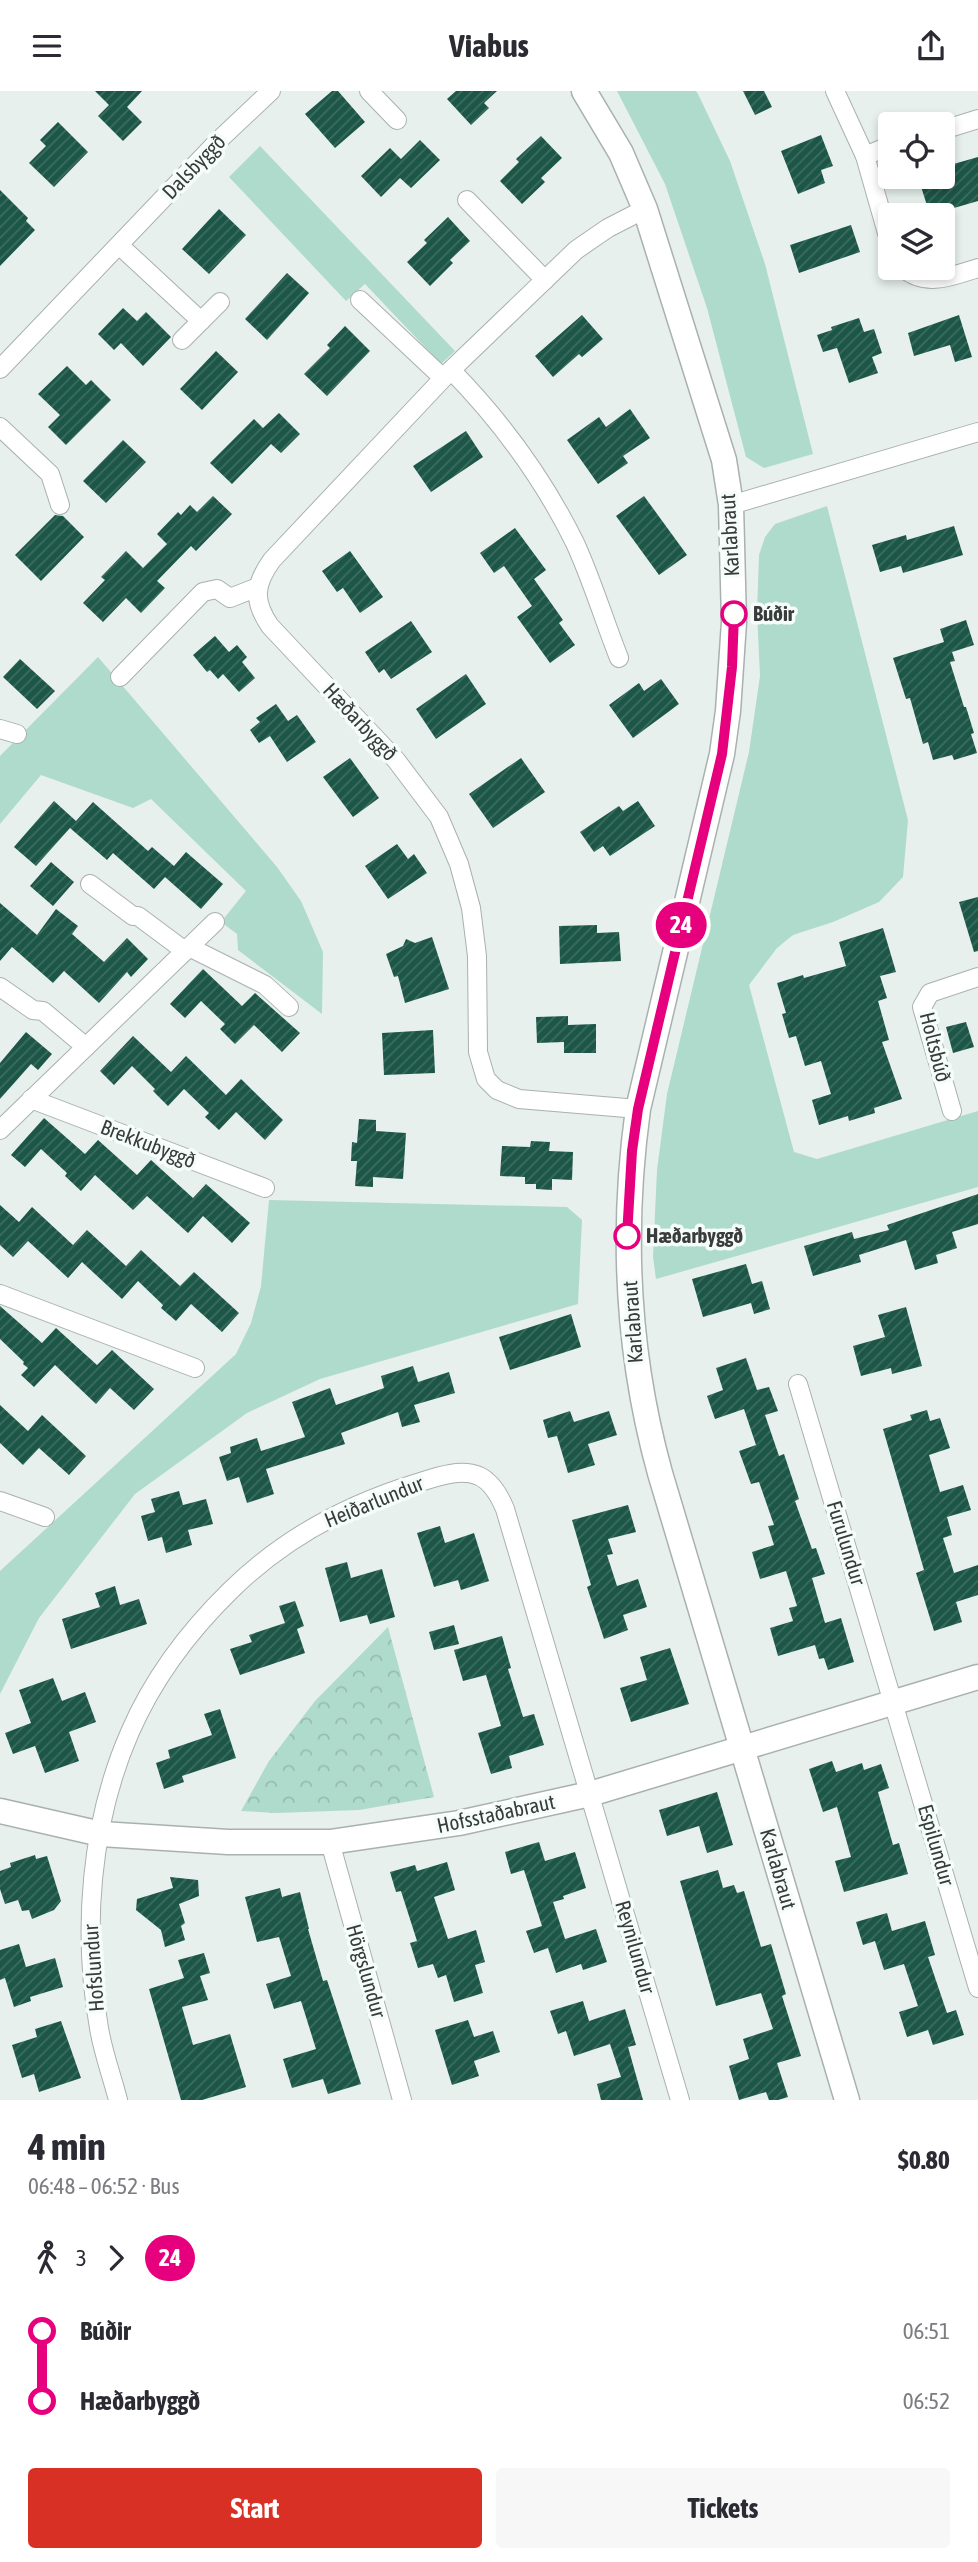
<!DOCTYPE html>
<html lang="en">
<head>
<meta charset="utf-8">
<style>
	:root { --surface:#fff; --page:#f7f7f7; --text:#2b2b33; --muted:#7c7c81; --accent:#d93025 }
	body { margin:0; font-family:"Asap Condensed",sans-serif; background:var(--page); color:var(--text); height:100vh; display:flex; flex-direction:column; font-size:26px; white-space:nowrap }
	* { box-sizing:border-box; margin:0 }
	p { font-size:23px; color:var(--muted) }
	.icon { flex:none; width:38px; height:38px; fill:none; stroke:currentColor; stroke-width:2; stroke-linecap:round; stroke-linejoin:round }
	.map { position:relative; height:2009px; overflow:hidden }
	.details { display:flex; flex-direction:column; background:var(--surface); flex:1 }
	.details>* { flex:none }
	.badge { padding:0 14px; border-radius:23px; font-size:24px; line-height:46px }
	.tools { position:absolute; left:878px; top:21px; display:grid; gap:14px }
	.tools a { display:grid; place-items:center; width:77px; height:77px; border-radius:7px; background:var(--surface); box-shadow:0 4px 10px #0003; font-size:35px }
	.map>.badge { position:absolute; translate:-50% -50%; box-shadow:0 0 0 4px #fff }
	.legs { display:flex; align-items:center; gap:10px; height:77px; padding:0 28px; font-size:23px }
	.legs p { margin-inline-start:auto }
	.overview { display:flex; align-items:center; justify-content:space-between; height:119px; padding:0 28px }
	h1 { font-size:38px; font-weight:700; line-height:52px }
	.action { display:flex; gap:14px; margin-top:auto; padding:14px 28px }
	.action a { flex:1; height:80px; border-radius:7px; background:var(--accent); color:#fff; font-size:28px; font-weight:700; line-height:80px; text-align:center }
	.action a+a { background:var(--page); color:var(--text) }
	ul { padding:0 28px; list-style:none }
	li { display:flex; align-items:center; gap:24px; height:70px; font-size:26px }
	li i { display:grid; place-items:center; width:10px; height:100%; margin:0 9px; background:currentColor }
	li i::after { content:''; width:18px; height:18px; margin:-9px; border:5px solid; border-radius:50%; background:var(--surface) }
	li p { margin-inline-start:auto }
	li:first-child i { background:linear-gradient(#0000 50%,currentColor 0) }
	li:last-child i { background:linear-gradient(currentColor 50%,#0000 0) }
	header { display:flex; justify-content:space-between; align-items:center; height:91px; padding:0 28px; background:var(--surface); font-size:32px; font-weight:700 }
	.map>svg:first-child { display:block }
	.grass { fill:#afdbcc }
	.park { fill:url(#park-crowns) }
	.building { fill:url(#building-hatch) }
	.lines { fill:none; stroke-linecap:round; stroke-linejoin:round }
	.street-casing { stroke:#a9b1ae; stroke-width:20 }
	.secondary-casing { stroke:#a9b1ae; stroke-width:27 }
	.street { stroke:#fff; stroke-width:18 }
	.secondary { stroke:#fff; stroke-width:24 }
	.line-1-casing { stroke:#fff; stroke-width:16 }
	.line-1 { stroke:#e6007e; stroke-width:10 }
	.stop-1-dot { fill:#fff; stroke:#e6007e; stroke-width:3.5 }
	.labels { text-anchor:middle; stroke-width:7; stroke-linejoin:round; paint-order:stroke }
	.street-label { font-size:21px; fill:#393c3b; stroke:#f5fdfa }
	.stop-label { font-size:21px; font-weight:bold; fill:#393c3b; stroke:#f5fdfa; text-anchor:start }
</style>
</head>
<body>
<header><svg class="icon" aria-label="menu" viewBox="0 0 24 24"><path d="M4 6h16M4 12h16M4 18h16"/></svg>Viabus<svg class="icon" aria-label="share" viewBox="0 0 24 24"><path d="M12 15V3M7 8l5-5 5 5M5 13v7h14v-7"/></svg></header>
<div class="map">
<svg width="978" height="2009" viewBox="0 0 978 2009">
	<defs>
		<pattern id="park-crowns" width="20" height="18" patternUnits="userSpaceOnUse" patternTransform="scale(1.75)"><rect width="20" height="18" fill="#afdbcc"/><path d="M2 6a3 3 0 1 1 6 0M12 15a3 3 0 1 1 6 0" fill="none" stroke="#97bdb0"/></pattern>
		<pattern id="building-hatch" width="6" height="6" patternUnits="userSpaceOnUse" patternTransform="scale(1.75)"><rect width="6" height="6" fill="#1c5647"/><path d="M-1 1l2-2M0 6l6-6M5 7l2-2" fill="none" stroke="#3e6c60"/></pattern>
	</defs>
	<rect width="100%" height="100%" fill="#e7f0ed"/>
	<g class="grass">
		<path d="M617 0H696L698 3 730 70 765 173 813 363 764 377 746 366 707 217 665 93Z"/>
		<path d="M260 55 455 260 441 273 365 193 346 210 229 86Z"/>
		<path d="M827 415 908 729 903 786 879 811 833 831 793 844 777 857 749 894 794 1061 817 1068 978 1020V1096L656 1188 653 1166 657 1079 667 1003 749 661 760 585 757 521 759 464 765 446 775 433Z"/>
		<path d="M98 566 277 776 301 810 323 861 322 923 238 859 237 843 221 831 246 800 151 708 133 717 41 684 0 733V665Z"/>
		<path d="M269 1109 567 1116 582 1129 578 1213 320 1288 247 1322 135 1403 39 1527 0 1603V1480L236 1263 251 1232 261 1195Z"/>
	</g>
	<path class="park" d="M388 1536 434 1706 359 1719 277 1722 241 1720 269 1670 315 1610Z"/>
	<g class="building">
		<path d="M95 0H142L127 16 142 31 123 50 98 25 109 14Z"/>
		<path d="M332 0H338L365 31 335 57 305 23Z"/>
		<path d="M456 0H497L484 12 489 17 471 34 447 8Z"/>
		<path d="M743 0H764L772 16 755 24Z"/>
		<path d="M58 31 88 61 54 96 29 72 46 55 40 49Z"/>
		<path d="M821 44 833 75 821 79 825 92 798 103 781 60Z"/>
		<path d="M541 45 562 67 541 87 545 91 522 113 500 90 519 71 516 68Z"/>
		<path d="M420 49 440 69 411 97 400 87 381 106 361 85 390 57 401 68Z"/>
		<path d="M978 66V110L930 124 918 86H943V76Z"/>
		<path d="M0 99 28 127 26 130 35 139 0 175Z"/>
		<path d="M219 118 246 144 209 183 182 158Z"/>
		<path d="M448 126 470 150 450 169 453 172 430 195 407 171 427 152 424 149Z"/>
		<path d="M851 134 860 161 799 182 790 154Z"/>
		<path d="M287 182 309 202 267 249 245 228Z"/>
		<path d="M123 217 137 230 146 221 171 246 143 275 121 252 114 259 98 243Z"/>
		<path d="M582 224 603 248 582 266 579 263 553 286 535 265Z"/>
		<path d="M959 224 972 266 955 271 950 254 914 265 908 242Z"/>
		<path d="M859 227 864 241 874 238 882 262 872 266 878 282 849 292 837 257 823 261 817 244 832 239 831 236Z"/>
		<path d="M345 235 370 260 327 305 304 283 330 257 327 254Z"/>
		<path d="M216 260 238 281 202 319 180 298Z"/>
		<path d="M67 275 86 294 91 289 111 309 66 354 48 336 60 324 38 303Z"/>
		<path d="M630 318 650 347 623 365 628 372 598 393 567 349 599 326 606 336Z"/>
		<path d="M279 322 300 343 281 362 271 353 232 393 210 372 254 328 263 337Z"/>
		<path d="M466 340 483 366 431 401 413 375Z"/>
		<path d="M123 349 146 371 106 412 83 390Z"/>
		<path d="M213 405 232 423 196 460 191 455 157 490 165 497 141 522 126 507 103 531 83 512 105 489 101 486 126 460 143 477 167 453 157 443 178 421 181 424 190 414 197 421Z"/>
		<path d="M644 405 687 464 659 484 616 425Z"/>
		<path d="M55 424 63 425 84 446 41 490 15 464Z"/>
		<path d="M954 435 963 464 903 482 901 475 880 481 872 454 906 444 907 449Z"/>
		<path d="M515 437 546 479 534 488 563 529 559 532 575 554 550 572 517 526 532 515 504 475 494 482 480 462Z"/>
		<path d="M350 460 383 506 360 522 343 497 337 501 322 480Z"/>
		<path d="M966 529 974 554 952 561 955 570 950 571 964 616H966L974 642 971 643 977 662 954 669 952 664 933 669 928 651 923 653 910 607 906 608 893 567 944 551 940 538Z"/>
		<path d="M411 530 432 561 391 588 384 578 379 582 365 561Z"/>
		<path d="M215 545 229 561 237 554 247 566 242 571 255 587 239 601 223 583 218 588 210 579 207 581 193 564Z"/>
		<path d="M20 568 55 600 37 618 3 586Z"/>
		<path d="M466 583 486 613 436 648 416 618Z"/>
		<path d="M661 588 679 613 633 647 609 614 639 592 644 600Z"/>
		<path d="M276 613 288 630 297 624 316 651 287 671 270 645 259 652 250 639 260 631 256 627Z"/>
		<path d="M350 667 379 707 353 726 323 686Z"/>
		<path d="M521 667 545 701 493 737 469 703Z"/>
		<path d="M54 710 76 730 93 711 148 760 152 756 174 775 186 761 223 793 201 818 165 786 166 785 154 798 113 762 107 769 70 737 36 775 14 756Z"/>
		<path d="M638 710 655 735 610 765 603 755 594 761 580 741 619 715 623 720Z"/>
		<path d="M397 753 408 768 414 763 427 782 388 808 365 775Z"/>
		<path d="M51 771 74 791 53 815 30 795Z"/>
		<path d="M978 806V860L974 861 959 811Z"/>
		<path d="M0 812 37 844 56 818 78 835 72 843 104 871 127 847 148 868 131 886 127 881 99 912 64 880 53 892 12 856 0 870Z"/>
		<path d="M597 834V842L619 841 621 870 560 873 559 835Z"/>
		<path d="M883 837 896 881 880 885 887 907 878 910 889 949 882 951 902 1008 874 1017 875 1022 849 1030 848 1025 819 1034 812 1009 831 1003 821 970 805 975 796 945 789 947 782 923 786 922 777 892 803 884 804 887 846 875 839 851Z"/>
		<path d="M432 846 449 898 405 912 398 885 394 886 386 863 403 855 406 848 415 852Z"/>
		<path d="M203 878 242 915 255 902 300 942 282 961 254 934 235 953 220 938 225 933 201 910 185 927 170 913Z"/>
		<path d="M568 925V934L596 933V962H564V951L537 952 536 926Z"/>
		<path d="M966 931 974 956 953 962 946 936Z"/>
		<path d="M433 939 435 982 384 984 382 942Z"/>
		<path d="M26 941 52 963 38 979 31 973 0 1008V972Z"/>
		<path d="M133 945 171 981 186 965 226 1004 241 988 283 1029 265 1049 236 1021 219 1039 205 1026 209 1022 184 998 168 1015 153 1000 155 998 132 975 114 994 100 980Z"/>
		<path d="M44 1027 85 1063 98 1049 137 1084 151 1069 193 1107 206 1093 250 1132 232 1152 203 1125 188 1142 147 1105 133 1119 95 1084 81 1100 65 1085 67 1082 41 1058 25 1076 11 1064Z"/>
		<path d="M359 1028 376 1029V1040L406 1042 403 1088 373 1086V1096L355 1095 357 1070H351L352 1051 357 1052Z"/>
		<path d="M531 1050 550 1051 549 1060 573 1061 572 1089 552 1088V1099L536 1098V1093H525V1086L500 1085 502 1055 530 1056Z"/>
		<path d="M978 1103V1133L952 1141 957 1157 936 1164 938 1172 915 1179 906 1149 859 1164 861 1171 813 1185 804 1155 852 1141 854 1148 889 1139 887 1134Z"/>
		<path d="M0 1114 19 1131 32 1116 73 1154 87 1139 126 1175 141 1159 180 1195 194 1181 239 1222 222 1241 191 1213 176 1230 161 1217 163 1214 138 1190 122 1208 82 1171 68 1187 28 1150 13 1166 0 1154Z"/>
		<path d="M746 1173 752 1193 762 1190 770 1218 754 1223 751 1212 703 1226 692 1188Z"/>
		<path d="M0 1215 42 1252 56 1237 97 1274 112 1259 154 1298 134 1319 110 1297 96 1313 55 1274 34 1296 21 1284 28 1277 23 1273 24 1271 0 1248Z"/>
		<path d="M906 1216 922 1275 892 1283 891 1277 861 1285 853 1255 885 1246 878 1224Z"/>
		<path d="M571 1223 581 1256 510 1279 499 1246Z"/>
		<path d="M746 1267 757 1299 769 1296 778 1320 765 1324 779 1365 784 1363 799 1408 795 1410 812 1458 816 1457 825 1483 812 1487 825 1532 841 1527 854 1571 828 1579 824 1567 819 1568 815 1554 778 1565 770 1537 793 1530 789 1517 797 1515 786 1480 760 1488 752 1461 774 1454 768 1435 774 1434 759 1391 751 1393 739 1360 756 1354 744 1318 715 1328 707 1305 723 1299 716 1277Z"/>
		<path d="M413 1275 418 1291 449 1281 455 1302 414 1314 420 1331 402 1336 398 1321 341 1342 345 1353 266 1378 274 1403 247 1412 239 1386 227 1390 219 1366 231 1362 230 1356 257 1347 261 1360 305 1346 292 1311 330 1297 336 1314 384 1297 381 1285Z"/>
		<path d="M0 1314 28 1340 42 1324 86 1365 69 1384 39 1357 23 1374 0 1352Z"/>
		<path d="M927 1319 930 1330 940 1327 950 1357 929 1364 940 1401 963 1394 971 1419 947 1426 952 1444 943 1447 954 1482 978 1474V1504L956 1511 962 1531 934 1540 916 1482 924 1479 883 1338 912 1329 910 1324Z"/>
		<path d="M570 1320 574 1331 609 1320 617 1344 588 1353 595 1374 568 1382 557 1345 548 1347 543 1329Z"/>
		<path d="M179 1400 183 1414 206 1408 213 1433 188 1439 192 1454 166 1462 162 1446 148 1450 141 1425 155 1421 151 1408Z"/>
		<path d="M628 1414 636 1441 608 1448 613 1463 607 1464 617 1495 638 1488 647 1516 623 1524 628 1539 604 1548 587 1496 591 1494 572 1429Z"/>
		<path d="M440 1435 445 1452 474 1442 489 1490 461 1499 458 1489 434 1496 417 1442Z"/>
		<path d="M347 1471 351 1487 382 1478 395 1526 370 1533 367 1524 340 1531 325 1477Z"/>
		<path d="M115 1495 120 1514 139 1508 147 1533 71 1558 62 1528 100 1516 95 1502Z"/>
		<path d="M295 1510 304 1535 297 1538 305 1562 240 1584 230 1558 252 1551 249 1544 285 1532 279 1515Z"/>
		<path d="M454 1534 459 1553 434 1559 429 1541Z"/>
		<path d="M502 1545 511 1577 508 1578 523 1626 534 1623 544 1654 509 1665 512 1677 491 1683 478 1642 501 1635 486 1584 463 1590 454 1559Z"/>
		<path d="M670 1557 689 1613 631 1631 620 1597 647 1589 640 1566Z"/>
		<path d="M53 1587 62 1610 85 1601 96 1631 69 1641 79 1670 45 1682 35 1655 13 1663 5 1642 31 1632 19 1599Z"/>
		<path d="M220 1618 236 1667 182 1685 184 1691 164 1698 156 1672 170 1667 168 1659 212 1644 204 1623Z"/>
		<path d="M832 1670 836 1681 862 1672 864 1679 881 1673 889 1697 878 1701 893 1754 899 1752 908 1783 844 1801 835 1770 851 1766 837 1716 823 1721 809 1678Z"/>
		<path d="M717 1701 733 1754 707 1762 699 1735 667 1745 659 1719Z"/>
		<path d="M539 1751 545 1770 575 1761 586 1797 563 1805 564 1808 553 1811 565 1848 596 1838 607 1871 583 1879 581 1873 556 1882 548 1857 534 1862 526 1840 542 1835 524 1779 511 1783 505 1761Z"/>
		<path d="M35 1764 36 1768 47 1765 61 1810 54 1819 32 1828 29 1819 22 1820 18 1809 5 1813 0 1798V1780L11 1776 10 1772Z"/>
		<path d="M447 1771 455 1799 434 1806 448 1848 476 1839 485 1871 475 1874 483 1902 454 1911 446 1884 438 1887 433 1873 418 1877 410 1852 417 1850 401 1800 396 1801 390 1781 415 1774 417 1780Z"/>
		<path d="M718 1779 723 1797 734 1794 737 1802 744 1800 761 1856 771 1853 786 1903 782 1905 801 1965 777 1972 788 2006 778 2009H769L766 2001 739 2009 729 1975 749 1968 743 1948 773 1938 761 1902 716 1915 680 1790Z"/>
		<path d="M170 1786 198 1789 199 1805 179 1813 185 1832 181 1835 185 1849 165 1856 161 1839 136 1819 137 1808 173 1797Z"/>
		<path d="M280 1797 282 1806 300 1801 309 1838H308L323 1890 327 1889 361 1993 328 2003 323 1988 292 1997 283 1968 316 1958 301 1910 274 1918 266 1893 291 1885 279 1846 257 1851 245 1806Z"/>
		<path d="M887 1822 892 1840 925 1830 935 1864 928 1866 947 1922 956 1919 964 1944 933 1954 928 1939 907 1946 899 1921 918 1915 904 1873 884 1879 875 1850 863 1854 856 1831Z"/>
		<path d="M19 1853 26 1876 55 1867 63 1896 30 1906 31 1910 14 1916 5 1887 0 1889V1859Z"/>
		<path d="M204 1862 210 1882 200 1885 208 1909 182 1916 193 1954 230 1943 246 1996 202 2009H181L149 1898 184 1887 178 1869Z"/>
		<path d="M583 1910 589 1930 625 1918 636 1954 628 1956 643 2009H601L597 1993 621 1986 610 1953 574 1965 566 1940 558 1943 550 1920Z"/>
		<path d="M468 1929 474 1946 493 1940 500 1961 474 1970 479 1985 452 1994 435 1939Z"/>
		<path d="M61 1930 81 1987 39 2001 34 1983 22 1987 12 1954 37 1946 35 1938Z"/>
	</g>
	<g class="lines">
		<g class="street-casing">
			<g id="street">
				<path d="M369 0 397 29"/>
				<path d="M835 0 865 65 891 156"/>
				<path d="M943 39 978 28"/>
				<path d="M865 65 891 54"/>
				<path d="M467 109 545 189"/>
				<path d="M119 154 201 230 182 249"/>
				<path d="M903 177C926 197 952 185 978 177"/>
				<path d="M360 209 443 287"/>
				<path d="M201 230 220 211"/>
				<path d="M0 278 219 49 271 0"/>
				<path d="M451 279C501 330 543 387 575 452 592 489 604 529 619 567"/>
				<path d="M0 336 50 383 60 414"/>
				<path d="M731 414 978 341"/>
				<path d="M120 586 203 501 217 498 230 507 258 496"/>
				<path d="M0 638 17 643"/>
				<path d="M90 793 133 825H138L185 860"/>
				<path d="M189 856 265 894 289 916"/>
				<path d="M0 896 33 919 43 920 86 956"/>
				<path d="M31 1008 265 1097"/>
				<path d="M638 1018 519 1008 497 999 486 988 478 961 477 865 471 817 459 773 439 726 396 669 270 535C253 510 254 494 272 469L451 279 576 159 608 137 645 118"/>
				<path d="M952 1020 922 916 930 902 978 886"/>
				<path d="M0 1039 215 831"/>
				<path d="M0 1203 195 1277"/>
				<path d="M798 1293 978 1897"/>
				<path d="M0 1410 45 1426"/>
				<path d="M330 1751 402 2009"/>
				<path d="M118 2009C112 1985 103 1962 99 1937 82 1841 90 1732 130 1641 153 1588 190 1539 231 1499 283 1448 348 1413 417 1392 436 1386 460 1377 479 1385 492 1391 500 1406 505 1418L680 2009"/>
			</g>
		</g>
		<g class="secondary-casing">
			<g id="secondary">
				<path d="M584 0 621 62 645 118 724 369 731 414 734 531 728 620 722 663 638 1018C621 1141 627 1263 660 1382L847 2009"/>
				<path d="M0 1720 101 1743 228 1751H330L459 1732 590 1703 978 1586"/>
			</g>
		</g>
		<use href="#street" class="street"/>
		<use href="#secondary" class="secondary"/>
	</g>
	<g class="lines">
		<g class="line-1-casing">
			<path id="line-1" d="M627 1145 632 1060 638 1018 722 663 732 576 734 523"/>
		</g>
		<use href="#line-1" class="line-1"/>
	</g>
	<g class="stop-1-dot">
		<circle cx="734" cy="523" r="12"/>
		<circle cx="627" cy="1145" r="12"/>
	</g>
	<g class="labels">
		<g class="street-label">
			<text transform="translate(194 76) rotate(-46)" y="7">Dalsbyggð</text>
			<text transform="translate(730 444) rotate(-93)" y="7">Karlabraut</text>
			<text transform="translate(360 631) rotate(47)" y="7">Hæðarbyggð</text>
			<text transform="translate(935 956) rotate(76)" y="7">Holtsbúð</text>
			<text transform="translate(148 1053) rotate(21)" y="7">Brekkubyggð</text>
			<text transform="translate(633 1231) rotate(-94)" y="7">Karlabraut</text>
			<text transform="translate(374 1411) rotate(-22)" y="7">Heiðarlundur</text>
			<text transform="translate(846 1452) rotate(73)" y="7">Furulundur</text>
			<text transform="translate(496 1723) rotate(-12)" y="7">Hofsstaðabraut</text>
			<text transform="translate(936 1754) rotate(74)" y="7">Espilundur</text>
			<text transform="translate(778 1778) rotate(74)" y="7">Karlabraut</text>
			<text transform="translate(635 1856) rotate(74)" y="7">Reynilundur</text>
			<text transform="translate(94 1877) rotate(-94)" y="7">Hofslundur</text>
			<text transform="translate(366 1880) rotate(74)" y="7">Hörgslundur</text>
		</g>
		<g class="stop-label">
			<text x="753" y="530">Búðir</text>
			<text x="646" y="1152">Hæðarbyggð</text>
		</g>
	</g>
</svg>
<div class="tools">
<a><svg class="icon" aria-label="locate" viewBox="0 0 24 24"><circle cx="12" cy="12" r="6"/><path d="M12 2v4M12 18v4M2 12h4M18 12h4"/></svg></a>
<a><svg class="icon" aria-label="layers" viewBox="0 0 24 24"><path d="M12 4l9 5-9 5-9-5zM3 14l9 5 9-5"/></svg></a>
</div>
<b class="badge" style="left:681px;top:834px;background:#e6007e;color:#fff">24</b>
</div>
<section class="details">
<div class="overview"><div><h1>4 min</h1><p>06:48 – 06:52 · Bus</p></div><b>$0.80</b></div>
<div class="legs"><svg class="icon" aria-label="walk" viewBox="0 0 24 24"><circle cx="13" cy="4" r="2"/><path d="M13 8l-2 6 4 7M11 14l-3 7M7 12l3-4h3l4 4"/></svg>3<svg class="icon" aria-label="forward" viewBox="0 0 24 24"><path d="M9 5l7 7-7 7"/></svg><b class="badge" style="background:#e6007e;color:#fff">24</b></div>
<ul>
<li><i style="color:#e6007e"></i><b>Búðir</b><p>06:51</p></li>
<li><i style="color:#e6007e"></i><b>Hæðarbyggð</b><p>06:52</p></li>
</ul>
<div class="action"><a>Start</a><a>Tickets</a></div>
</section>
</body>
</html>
